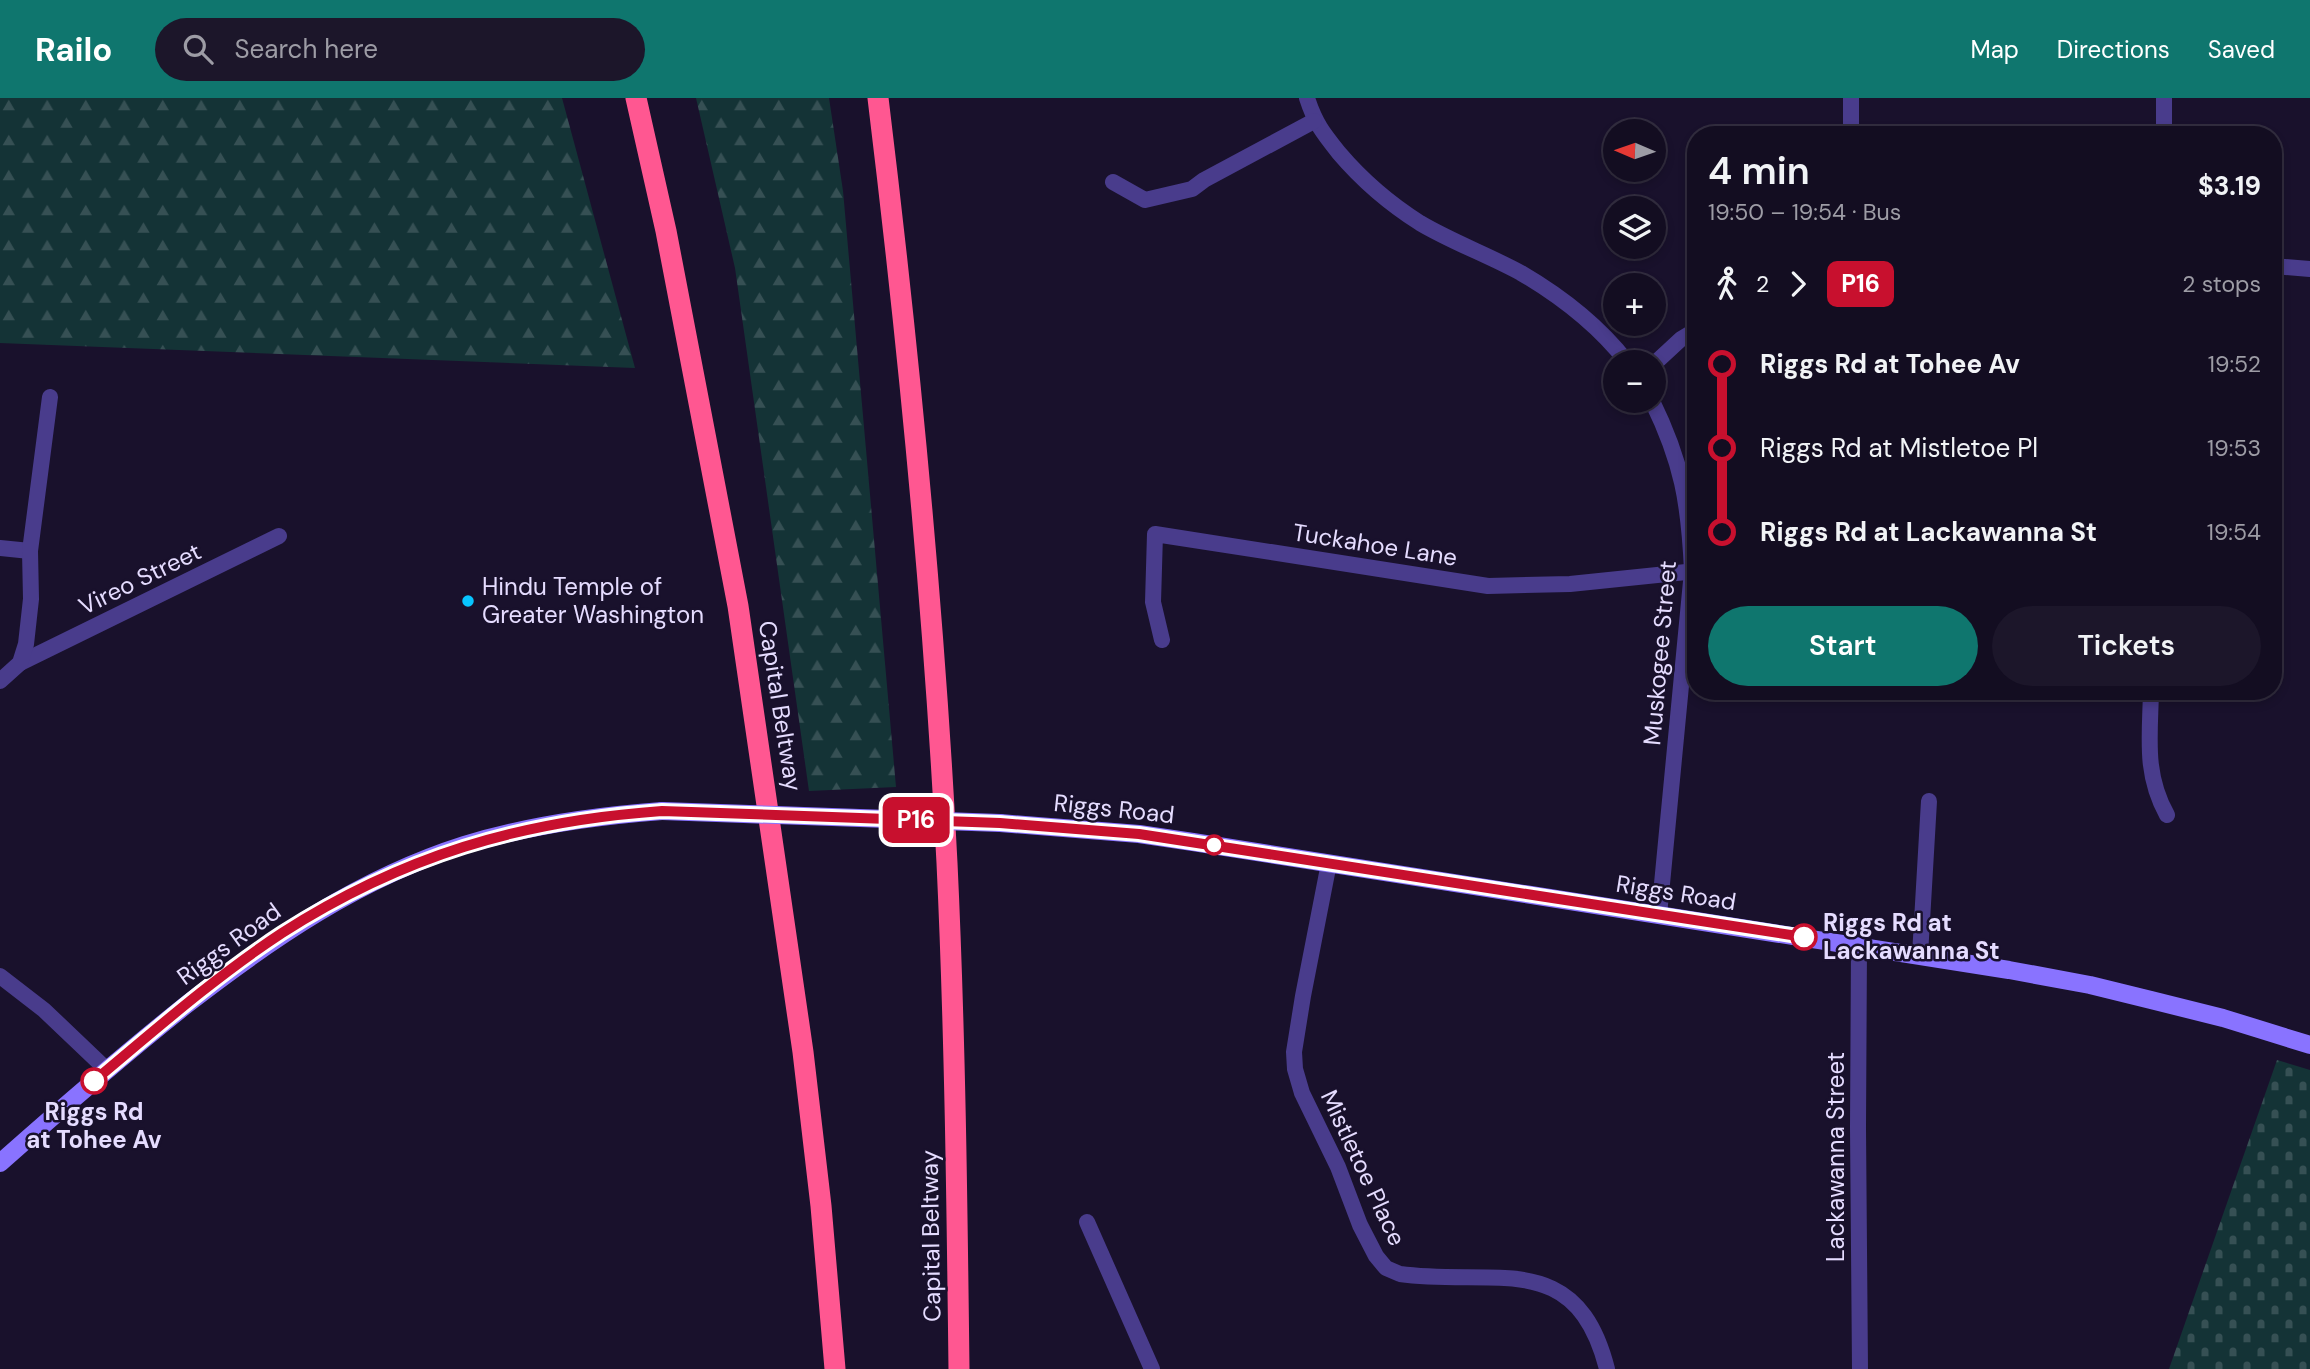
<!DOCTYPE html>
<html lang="en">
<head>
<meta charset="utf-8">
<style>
	:root { --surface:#130d21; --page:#1c162a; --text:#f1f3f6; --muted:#9d9ca5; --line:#322d3f; --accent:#0f766e }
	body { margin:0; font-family:"DM Sans",sans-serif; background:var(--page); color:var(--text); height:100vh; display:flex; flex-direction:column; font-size:26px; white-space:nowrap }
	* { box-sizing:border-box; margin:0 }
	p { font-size:23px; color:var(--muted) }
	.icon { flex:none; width:38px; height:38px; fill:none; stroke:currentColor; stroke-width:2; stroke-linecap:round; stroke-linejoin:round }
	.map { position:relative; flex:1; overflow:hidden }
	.side { position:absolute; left:1687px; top:28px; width:595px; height:574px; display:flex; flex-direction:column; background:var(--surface); border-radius:28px; box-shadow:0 4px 10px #0003,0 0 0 2px var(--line) }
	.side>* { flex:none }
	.badge { padding:0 14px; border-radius:10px; font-size:24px; line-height:46px }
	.needle { width:46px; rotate:272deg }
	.controls { position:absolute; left:1603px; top:21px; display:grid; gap:14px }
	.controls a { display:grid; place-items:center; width:63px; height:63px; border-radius:50%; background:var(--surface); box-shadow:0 4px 10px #0003,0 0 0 2px var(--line); font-size:35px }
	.map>.badge { position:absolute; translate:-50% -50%; box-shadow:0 0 0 4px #fff }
	.legs { display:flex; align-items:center; gap:10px; height:77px; padding:0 21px; font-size:23px }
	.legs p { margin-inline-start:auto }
	.headline { display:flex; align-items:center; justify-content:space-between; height:119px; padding:0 21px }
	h1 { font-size:38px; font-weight:600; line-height:52px }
	.primary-button { display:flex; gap:14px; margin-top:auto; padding:14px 21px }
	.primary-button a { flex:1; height:80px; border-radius:42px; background:var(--accent); color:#fff; font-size:28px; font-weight:600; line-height:80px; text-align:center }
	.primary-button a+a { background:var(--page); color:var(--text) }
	ul { padding:0 21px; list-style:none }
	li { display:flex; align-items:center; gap:24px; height:84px; font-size:26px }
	li i { display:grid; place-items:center; width:10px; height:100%; margin:0 9px; background:currentColor }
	li i::after { content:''; width:18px; height:18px; margin:-9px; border:5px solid; border-radius:50%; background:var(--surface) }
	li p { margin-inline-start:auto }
	li:first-child i { background:linear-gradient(#0000 50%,currentColor 0) }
	li:last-child i { background:linear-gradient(currentColor 50%,#0000 0) }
	header { display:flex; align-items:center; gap:42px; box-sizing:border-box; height:98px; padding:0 35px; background:var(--accent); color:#fff }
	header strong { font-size:33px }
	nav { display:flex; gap:38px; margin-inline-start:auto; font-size:24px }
	.search { width:490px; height:63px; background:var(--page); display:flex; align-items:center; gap:18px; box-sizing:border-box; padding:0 24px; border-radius:38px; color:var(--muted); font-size:26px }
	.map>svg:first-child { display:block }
	.forest { fill:url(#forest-firs) }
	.cemetery { fill:url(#cemetery-stones) }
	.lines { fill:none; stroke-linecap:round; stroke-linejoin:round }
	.minor { stroke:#493c8c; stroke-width:16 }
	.secondary { stroke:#8973ff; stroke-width:18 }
	.motorway { stroke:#ff5791; stroke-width:21 }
	.secondary-bridge { stroke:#8973ff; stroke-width:18 }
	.line-1-casing { stroke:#fff; stroke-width:16 }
	.line-1 { stroke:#c8102e; stroke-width:10 }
	.poi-dot { fill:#08c5ff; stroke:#19112c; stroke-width:2.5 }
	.stop-1-dot { fill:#fff; stroke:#c8102e; stroke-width:3.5 }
	.labels { text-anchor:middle; stroke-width:5; stroke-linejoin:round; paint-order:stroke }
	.street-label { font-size:24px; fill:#e5dcff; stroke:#19112c }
	.poi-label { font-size:24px; fill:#e5dcff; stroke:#19112c; text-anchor:start }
	.stop-label { font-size:24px; font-weight:bold; fill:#e5dcff; stroke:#19112c; text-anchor:start }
</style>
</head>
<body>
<header>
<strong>Railo</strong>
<div class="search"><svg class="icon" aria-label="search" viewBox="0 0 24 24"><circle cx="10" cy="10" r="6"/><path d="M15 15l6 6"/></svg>Search here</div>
<nav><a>Map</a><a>Directions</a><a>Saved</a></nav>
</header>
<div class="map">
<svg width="2310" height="1271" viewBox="0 0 2310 1271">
	<defs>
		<pattern id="forest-firs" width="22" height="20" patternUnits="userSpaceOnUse" patternTransform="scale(1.75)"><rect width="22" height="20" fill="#143336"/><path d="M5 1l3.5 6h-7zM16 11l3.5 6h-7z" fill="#365054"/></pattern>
		<pattern id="cemetery-stones" width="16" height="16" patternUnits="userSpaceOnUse" patternTransform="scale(1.75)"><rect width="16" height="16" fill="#143336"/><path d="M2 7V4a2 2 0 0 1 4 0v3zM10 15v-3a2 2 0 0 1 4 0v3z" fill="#365054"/></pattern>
	</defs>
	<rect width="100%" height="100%" fill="#19112c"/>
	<g class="forest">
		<path d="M0 0H562L635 270 0 245Z"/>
		<path d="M696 0H829L843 93 896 689 809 693 735 170Z"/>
	</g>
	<path class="cemetery" d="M2277 962 2310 972V1271H2169Z"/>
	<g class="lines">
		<g class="minor">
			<path d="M1307 0C1315 25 1323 35 1339 55 1362 82 1390 106 1420 125 1452 144 1488 157 1521 175 1562 199 1598 227 1627 264"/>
			<path d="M1851 0V37"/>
			<path d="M2164 37V0"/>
			<path d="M1113 84 1145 102 1192 91 1204 82 1314 23"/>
			<path d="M2273 168 2310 171"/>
			<path d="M1654 266 1681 241 1696 232"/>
			<path d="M1652 303C1682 364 1689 405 1692 473L1659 817"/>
			<path d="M0 450 30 453"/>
			<path d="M1162 542 1153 504 1155 436 1488 488 1570 486 1696 473"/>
			<path d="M20 565 279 438"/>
			<path d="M0 583 20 565 26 546 31 501 30 453 50 299"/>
			<path d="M2151 593C2150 639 2144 676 2167 717"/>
			<path d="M1329 765 1303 898 1294 954 1295 971 1302 995 1338 1069 1360 1127 1376 1158 1386 1170 1400 1176C1494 1189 1576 1149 1607 1271"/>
			<path d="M1859 848 1858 1030 1860 1271"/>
			<path d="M1920 857 1929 703"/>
			<path d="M0 878 44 912 107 972"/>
			<path d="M1087 1124 1152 1271"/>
		</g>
		<g class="secondary">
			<path d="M1000 725 1139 736 1193 744 2009 872 2090 887 2151 902 2223 920 2310 947"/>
			<path d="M0 1065C61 1011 122 958 186 907 271 841 360 780 464 747 529 727 595 718 662 713"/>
		</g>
		<g class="motorway">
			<path d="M636 0 666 133 738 508 803 954 821 1108 835 1271"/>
			<path d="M878 0C909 254 934 509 947 765 955 934 957 1102 959 1271"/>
		</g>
		<path class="secondary-bridge" d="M662 713 1000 725"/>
	</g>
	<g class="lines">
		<g class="line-1-casing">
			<path id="line-1" d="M94 983C155 932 215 879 282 835 402 758 520 723 662 713L1000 725 1139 736 1804 839"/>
		</g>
		<use href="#line-1" class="line-1"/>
	</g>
	<circle class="poi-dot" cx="468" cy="503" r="7"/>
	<g class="stop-1-dot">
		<circle cx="1214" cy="747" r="9"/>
		<circle cx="1804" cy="839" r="12"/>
		<circle cx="94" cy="983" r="12"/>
	</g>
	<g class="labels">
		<g class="street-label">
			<text transform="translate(1375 447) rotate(9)" y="8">Tuckahoe Lane</text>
			<text transform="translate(140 481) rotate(-26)" y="8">Vireo Street</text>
			<text transform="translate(1660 555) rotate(-85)" y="8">Muskogee Street</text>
			<text transform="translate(780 608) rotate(81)" y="8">Capital Beltway</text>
			<text transform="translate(1114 711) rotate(6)" y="8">Riggs Road</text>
			<text transform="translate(1676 795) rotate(9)" y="8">Riggs Road</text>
			<text transform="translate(229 846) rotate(-36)" y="8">Riggs Road</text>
			<text transform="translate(1836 1059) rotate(-90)" y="8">Lackawanna Street</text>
			<text transform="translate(1363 1070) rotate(65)" y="8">Mistletoe Place</text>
			<text transform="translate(931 1138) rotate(-91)" y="8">Capital Beltway</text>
		</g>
		<g class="poi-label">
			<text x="482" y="497">Hindu Temple of<tspan x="482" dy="28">Greater Washington</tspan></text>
		</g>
		<g class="stop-label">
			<text x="1823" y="833">Riggs Rd at<tspan x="1823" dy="28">Lackawanna St</tspan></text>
			<text x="94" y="1022" text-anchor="middle">Riggs Rd<tspan x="94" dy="28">at Tohee Av</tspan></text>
		</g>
	</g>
</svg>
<div class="controls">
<a><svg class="needle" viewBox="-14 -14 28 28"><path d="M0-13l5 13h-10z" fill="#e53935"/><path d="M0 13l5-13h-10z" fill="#9d9ca5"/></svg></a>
<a><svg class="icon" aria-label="layers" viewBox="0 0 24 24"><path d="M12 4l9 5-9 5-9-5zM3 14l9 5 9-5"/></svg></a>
<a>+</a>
<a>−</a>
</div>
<b class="badge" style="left:916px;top:722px;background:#c8102e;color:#fff">P16</b>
<section class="side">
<div class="headline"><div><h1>4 min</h1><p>19:50 – 19:54 · Bus</p></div><b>$3.19</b></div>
<div class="legs"><svg class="icon" aria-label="walk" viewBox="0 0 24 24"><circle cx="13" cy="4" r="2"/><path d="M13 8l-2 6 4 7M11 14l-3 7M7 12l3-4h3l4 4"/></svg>2<svg class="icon" aria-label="forward" viewBox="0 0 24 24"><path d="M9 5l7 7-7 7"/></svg><b class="badge" style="background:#c8102e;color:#fff">P16</b><p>2 stops</p></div>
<ul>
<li><i style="color:#c8102e"></i><b>Riggs Rd at Tohee Av</b><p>19:52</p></li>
<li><i style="color:#c8102e"></i><span>Riggs Rd at Mistletoe Pl</span><p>19:53</p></li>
<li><i style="color:#c8102e"></i><b>Riggs Rd at Lackawanna St</b><p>19:54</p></li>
</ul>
<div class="primary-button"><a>Start</a><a>Tickets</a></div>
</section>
</div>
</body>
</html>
